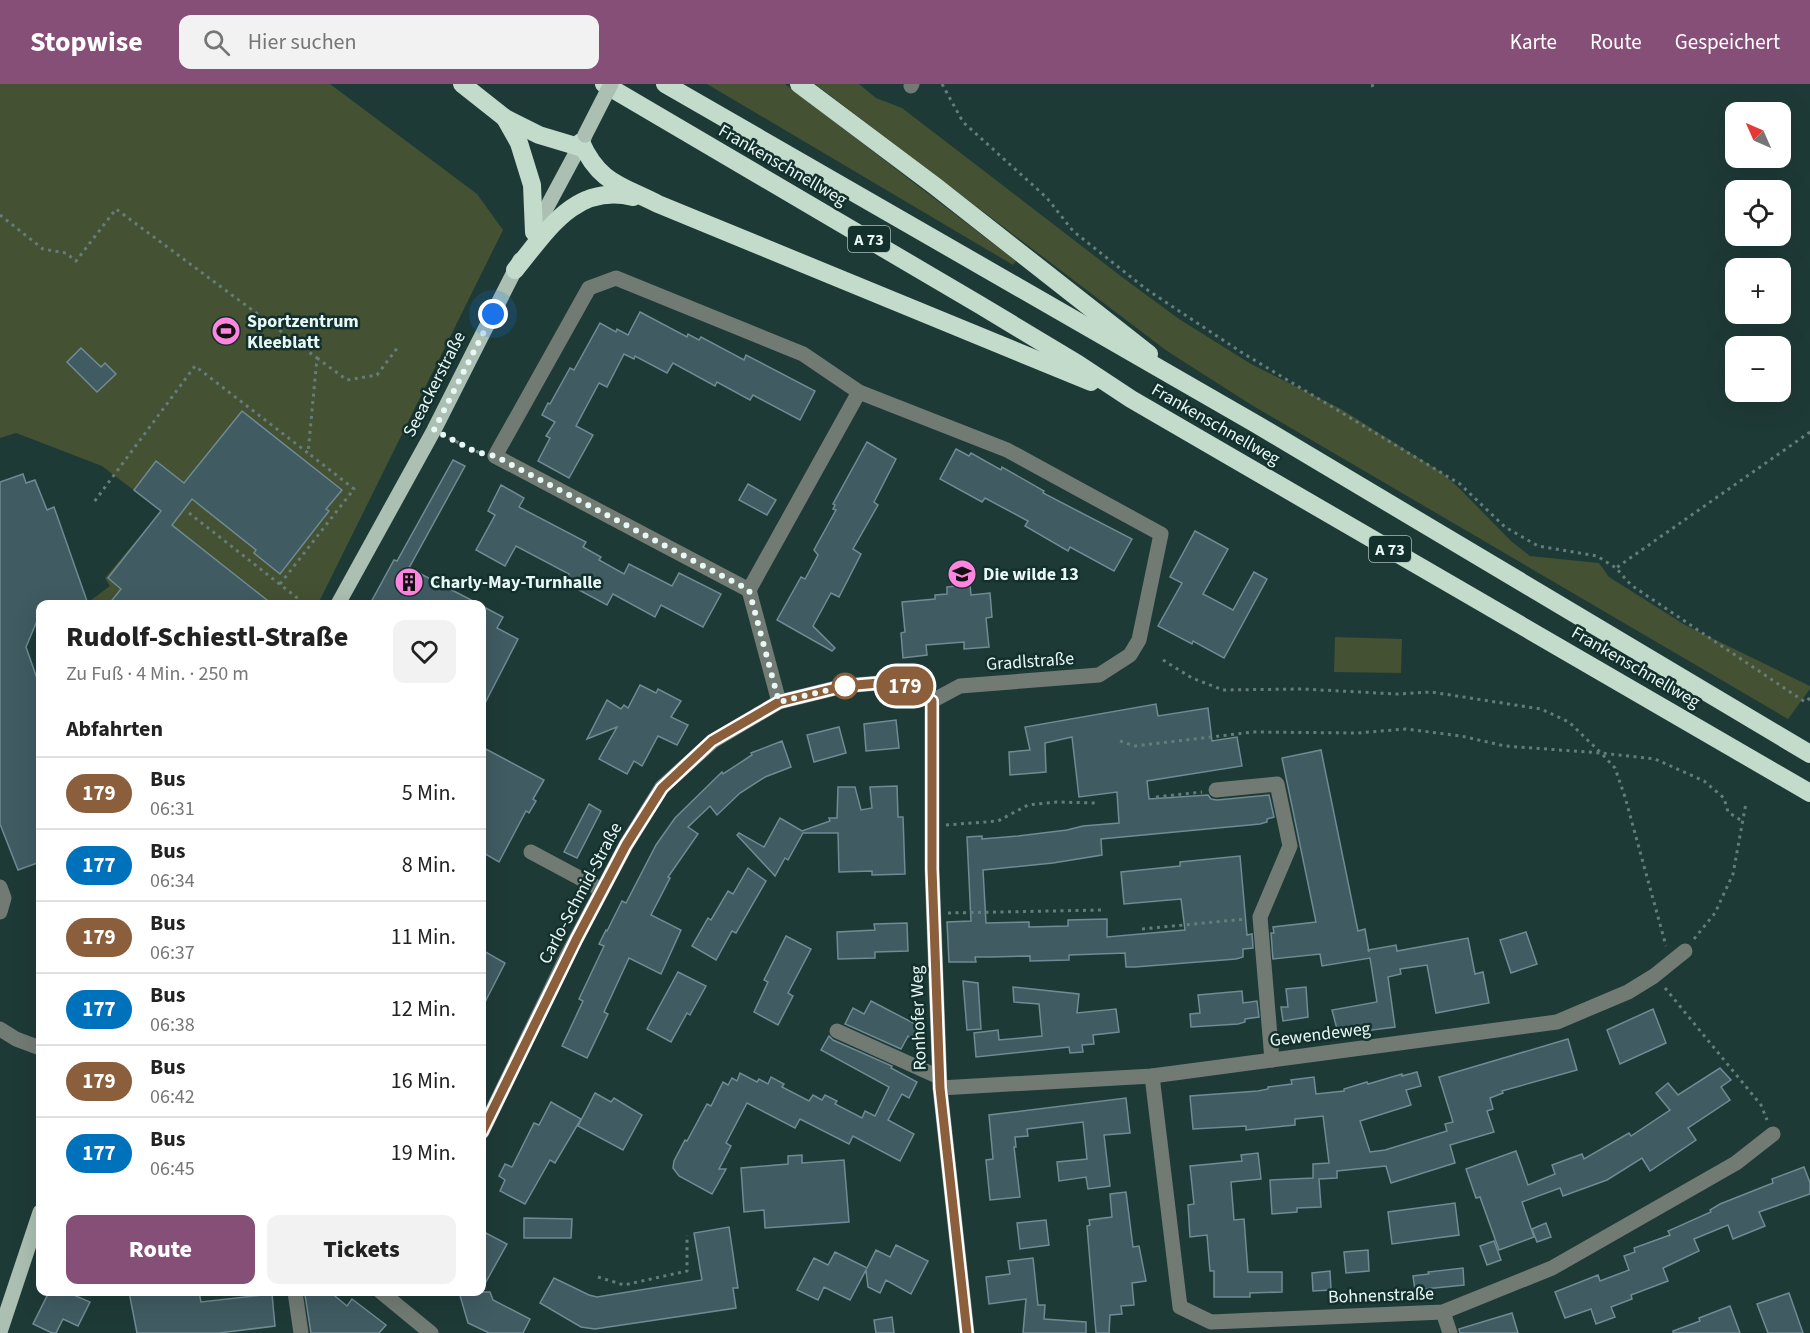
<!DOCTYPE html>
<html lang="de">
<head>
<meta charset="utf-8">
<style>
	:root { --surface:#fff; --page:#f2f2f2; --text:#222; --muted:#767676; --line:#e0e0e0; --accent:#854f77 }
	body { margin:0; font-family:"Source Sans 3",sans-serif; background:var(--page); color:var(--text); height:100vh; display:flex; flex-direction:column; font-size:22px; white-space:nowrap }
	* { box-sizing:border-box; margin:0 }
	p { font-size:20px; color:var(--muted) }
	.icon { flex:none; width:33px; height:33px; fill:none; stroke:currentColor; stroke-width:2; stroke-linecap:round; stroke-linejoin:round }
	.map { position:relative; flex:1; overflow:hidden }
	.panel { position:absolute; left:36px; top:516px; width:450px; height:696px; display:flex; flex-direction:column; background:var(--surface); border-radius:12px; box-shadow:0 6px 24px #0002 }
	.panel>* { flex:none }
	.badge { padding:0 12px; border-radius:20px; font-size:21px; line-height:39px }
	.needle { width:39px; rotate:315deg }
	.tools { position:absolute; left:1725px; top:18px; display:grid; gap:12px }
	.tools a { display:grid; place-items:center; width:66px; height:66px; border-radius:12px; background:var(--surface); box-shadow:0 6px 24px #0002; font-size:30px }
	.you { position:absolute; width:30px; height:30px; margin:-15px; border:4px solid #fff; border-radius:50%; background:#1a73e8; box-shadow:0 0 0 9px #1a73e833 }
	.map>.badge { position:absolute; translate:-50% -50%; box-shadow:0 0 0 3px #fff }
	h2 { padding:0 30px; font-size:22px; line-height:54px }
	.round { display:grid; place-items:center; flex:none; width:63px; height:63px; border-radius:12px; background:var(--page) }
	.overview { display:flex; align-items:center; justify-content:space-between; height:102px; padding:0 30px }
	h1 { font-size:28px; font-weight:800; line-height:45px }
	.action { display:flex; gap:12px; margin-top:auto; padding:12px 30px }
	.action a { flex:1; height:69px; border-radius:12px; background:var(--accent); color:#fff; font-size:24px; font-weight:800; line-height:69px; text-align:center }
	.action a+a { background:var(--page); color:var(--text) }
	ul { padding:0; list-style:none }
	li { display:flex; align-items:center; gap:18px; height:72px; padding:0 30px; border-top:2px solid var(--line) }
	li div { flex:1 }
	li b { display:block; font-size:22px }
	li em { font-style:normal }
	li .badge { min-width:66px; font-weight:700; text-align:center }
	header { display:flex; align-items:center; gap:36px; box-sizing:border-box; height:84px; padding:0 30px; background:var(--accent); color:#fff }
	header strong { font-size:28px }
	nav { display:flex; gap:33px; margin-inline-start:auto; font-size:21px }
	.search { width:420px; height:54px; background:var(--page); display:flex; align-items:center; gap:15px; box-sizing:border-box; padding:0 21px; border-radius:12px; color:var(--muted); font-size:22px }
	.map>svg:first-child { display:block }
	.green { fill:#445132 }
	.building { fill:#405b62; stroke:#6f8b93; stroke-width:1.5 }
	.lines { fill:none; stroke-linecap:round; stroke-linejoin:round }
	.path { stroke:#657d7a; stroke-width:3; stroke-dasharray:3 4.5; stroke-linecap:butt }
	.minor { stroke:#717b74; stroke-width:15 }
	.major { stroke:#abc0b3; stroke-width:15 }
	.highway { stroke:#c3dbcb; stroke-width:18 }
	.major-bridge { stroke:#abc0b3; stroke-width:15 }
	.line-casing { stroke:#fff; stroke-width:14 }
	.line { stroke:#8b5e3c; stroke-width:9 }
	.walk { stroke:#e8f8f6; stroke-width:6; stroke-dasharray:0 10.8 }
	.stop-dot { fill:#fff; stroke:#8b5e3c; stroke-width:3 }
	.labels { text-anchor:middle; stroke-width:5; stroke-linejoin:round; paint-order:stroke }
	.shield { fill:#14302d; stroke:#a8bcba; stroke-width:1.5 }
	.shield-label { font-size:16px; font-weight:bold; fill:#e8f8f6 }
	.street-label { font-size:18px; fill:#e8f8f6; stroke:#14302d }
	.poi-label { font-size:18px; font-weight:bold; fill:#e8f8f6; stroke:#14302d; text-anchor:start }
</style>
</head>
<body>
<header>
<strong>Stopwise</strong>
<div class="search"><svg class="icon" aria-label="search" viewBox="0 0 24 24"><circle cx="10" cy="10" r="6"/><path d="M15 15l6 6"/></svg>Hier suchen</div>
<nav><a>Karte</a><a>Route</a><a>Gespeichert</a></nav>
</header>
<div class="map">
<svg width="1810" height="1249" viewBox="0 0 1810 1249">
	<rect width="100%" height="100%" fill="#1e3a37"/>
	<g class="green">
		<path d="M0 0H330L477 110 503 146 318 520 87 519 110 502 105 494 161 427 102 382 16 349 0 354Z"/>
		<path d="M707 0H785L1016 177 1013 181Z"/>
		<path d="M815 0H859L876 14 902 24 1122 193 1179 235 1251 280 1341 325 1441 388 1457 402 1511 457 1530 472 1599 479 1609 493 1685 541 1810 602V605L1788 635 1250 320 1167 267Z"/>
		<path d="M1335 553 1402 555 1401 589 1334 588Z"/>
	</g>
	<g class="building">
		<path d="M640 228 687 253 688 250 699 256 701 253 744 276 746 271 815 307 800 336 753 311 750 316 717 298 715 302 673 279 667 289 635 272 634 275 624 270 607 303 599 299 576 342 593 351 569 394 538 377 550 354 546 352 555 338 542 331 548 319 550 320 570 284 574 286 600 239 616 248 617 245 628 251Z"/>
		<path d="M81 264 101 283 105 279 116 290 97 308 67 278Z"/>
		<path d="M242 327 342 406 326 425 329 427 280 490 254 469 256 466 192 415 172 441 272 520H109L121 505 108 494 161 427 134 406 156 377 184 399Z"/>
		<path d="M867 358 896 375 874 418 878 421 853 465 861 470 839 513 831 509 813 542 835 564 832 567 777 536 801 493 805 495 818 471 814 466 836 426 833 425 835 421 833 420Z"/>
		<path d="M956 365 969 372 971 369 1001 386 1002 383 1044 407 1043 409 1132 455 1114 487 1070 463 1068 467 1025 442 1028 437 985 414 982 418 940 395Z"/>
		<path d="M453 376 465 382 409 484 479 520H370L394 476 397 477Z"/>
		<path d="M23 390 26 399 35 396 47 426 54 423 88 520H40V535L37 537 26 563 40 603V778L18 786 0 740V398Z"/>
		<path d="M748 400 776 416 767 431 739 416Z"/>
		<path d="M501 401 524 414 519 423 586 458 583 463 601 473 599 476 624 490 629 480 672 502 679 489 721 510 703 543 661 521 655 533 613 510 607 521 564 498 569 490 516 462 505 482 476 466 495 431 488 427Z"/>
		<path d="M1195 447 1228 465 1203 510 1233 526 1254 488 1267 495 1224 574 1193 557 1192 560 1158 542 1182 499 1170 493Z"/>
		<path d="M970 501 971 511 990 509 992 533 986 534 989 563 964 565V558L926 561 927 571 903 574 901 549 905 548 902 518 935 515V511L947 510V503Z"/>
		<path d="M482 522 503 533 497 544 518 555 482 625Z"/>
		<path d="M640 601 656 609 658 605 681 617 671 633 688 641 677 661 658 652 642 682 634 677 627 690 599 675 617 643 587 655 607 616 621 625 624 621 628 624Z"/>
		<path d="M1156 620 1158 632 1208 624 1212 657 1237 653 1242 682 1147 697 1149 715 1208 711 1211 715 1217 716 1269 711 1274 733 1267 735V738L1260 740 1101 755 1102 771 1053 779 983 786 986 839 1029 838V843L1068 842V836L1107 835V853L1185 846 1181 815 1124 820 1121 788 1180 782V778L1240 772 1247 851 1252 850 1253 864 1243 865V873L1236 875 1135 883H1126L1125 869 1069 871V876L1030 877V872L991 873H975L976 878H949L947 838 971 837 967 753 982 752V755L1018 752 1067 746 1083 742 1119 739 1117 708 1079 713 1072 653 1045 659 1046 688 1010 691 1009 668 1030 666 1025 643Z"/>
		<path d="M896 636 899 664 866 667 864 640Z"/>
		<path d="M839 643 846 669 814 678 807 651Z"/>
		<path d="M782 657 791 683 765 693 740 709 717 731 710 722 688 743 698 750 668 793 670 794 651 831 681 846 661 890 629 874 604 928 608 930 587 974 562 962 583 917 579 915 604 862 599 860 606 846 607 847 622 817 626 819 656 761 675 734 722 688 723 690 752 671 751 669Z"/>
		<path d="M482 663 544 696 533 715 536 717 529 729 526 727 499 778 482 768Z"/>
		<path d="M1321 666 1358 847 1365 845 1369 868 1368 866 1396 861 1397 867 1468 854 1475 890 1483 888 1489 919 1436 929 1427 881 1400 885 1401 890 1388 893 1395 943 1365 947 1364 942 1337 945 1332 926 1377 918 1370 874 1322 882 1320 870 1273 875 1271 849H1274L1273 843 1316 838 1282 674Z"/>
		<path d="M897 702 898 733H903L905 790 872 791V787L839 788 838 749H803L788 776 785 774 775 792 737 751 739 749 764 763 780 734 802 747 830 737 829 734H837L838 703H855L861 726 872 724 870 703Z"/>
		<path d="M589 720 601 727 577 774 564 768Z"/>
		<path d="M748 784 766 797 736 849 732 847 716 876 692 862 708 834 711 836 728 807 733 810Z"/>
		<path d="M907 839 908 867 875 868V874L838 875 837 848 875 846 874 840Z"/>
		<path d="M1526 848 1537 880 1511 889 1500 856Z"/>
		<path d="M786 852 811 865 788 909 793 912 778 941 754 928 768 898 764 896Z"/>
		<path d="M482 866 505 879 482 924Z"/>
		<path d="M678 888 706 902 690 931 687 929 671 958 647 945Z"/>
		<path d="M963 897 978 899 981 945 967 946Z"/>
		<path d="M1013 903 1079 910 1077 929 1116 925 1119 948 1093 951 1094 960 1082 961 1083 968 1070 969 1069 963 976 973 974 949 998 946 999 956 1042 952 1039 920 1014 918Z"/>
		<path d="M1306 903 1308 933 1283 937 1281 923H1288L1286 905Z"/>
		<path d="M1242 907 1243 919 1257 917 1259 933 1245 935V938L1238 940 1191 943 1190 930 1200 929 1198 911Z"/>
		<path d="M871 917 919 942 912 955 908 952 901 965 845 940 853 924 864 930Z"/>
		<path d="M1653 925 1666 959 1620 980 1607 946Z"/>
		<path d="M829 952 833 956 892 982 891 984 917 998 909 1014 902 1010 888 1036 914 1050 900 1077 853 1052 849 1060 800 1035 795 1044 747 1019 726 1059 731 1062 719 1085H726L712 1110 679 1092 673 1084 674 1077 685 1056 687 1057 707 1020 711 1022 723 998 728 1001 732 994 737 997 740 989 757 998 759 995 768 1000 771 993 784 1000 782 1003 809 1017 813 1011 822 1016 825 1011 837 1017 835 1020 862 1034 865 1027 875 1032 889 1003 821 966Z"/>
		<path d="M1568 955 1577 986 1502 1007 1503 1009 1490 1014 1493 1025 1487 1027 1494 1048 1450 1061 1455 1079 1391 1099 1386 1082 1337 1087V1094L1319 1095 1321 1123 1297 1124V1128L1272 1130 1270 1096 1313 1094V1080L1329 1079 1323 1032 1295 1035V1041L1246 1046V1042L1193 1045 1190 1012 1258 1007 1268 1005V1003L1292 1000 1291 996 1314 993 1316 1010 1344 1007V1005L1367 998 1368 1000 1402 990V992L1417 988 1421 1002 1406 1006 1411 1021 1360 1037 1370 1068 1385 1066 1447 1047 1445 1040 1453 1038 1439 993Z"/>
		<path d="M1720 984 1731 996 1721 1003 1730 1016 1688 1044 1696 1056 1650 1087 1642 1074 1607 1096 1563 1112 1560 1104 1522 1118 1534 1153 1499 1166 1480 1113 1476 1114 1466 1085 1516 1067 1528 1101 1555 1090 1552 1081 1582 1070 1584 1075 1629 1049 1631 1052 1670 1026 1656 1009 1668 999 1678 1011Z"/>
		<path d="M595 1009 611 1018 614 1014 642 1031 623 1066 578 1042Z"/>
		<path d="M1126 1014 1130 1049 1104 1051 1110 1102 1088 1105 1086 1093 1059 1097 1057 1078 1087 1075 1083 1038 1027 1045 1028 1052 1015 1053 1016 1063H1014L1020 1113 990 1116 986 1076 993 1075 989 1031Z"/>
		<path d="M551 1018 581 1035 555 1079 550 1076 525 1120 500 1107 505 1096 499 1092 505 1080 512 1083 534 1039 539 1041Z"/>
		<path d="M1258 1069 1261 1095 1231 1098 1234 1136 1244 1135 1248 1188H1282V1208L1250 1209V1213H1214V1187H1210L1207 1151 1190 1153 1188 1121 1194 1120 1190 1082 1242 1077 1241 1071Z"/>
		<path d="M802 1071V1079L844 1076 849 1138 765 1144 764 1126 744 1128 741 1084 788 1080V1072Z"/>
		<path d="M1804 1083 1810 1099V1110L1759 1128 1765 1142 1733 1155 1728 1141 1694 1155 1699 1167 1663 1184 1668 1197 1631 1211 1632 1215 1611 1223 1615 1233 1596 1240 1591 1225 1565 1234 1555 1208 1598 1191 1600 1197 1629 1186 1624 1172 1635 1168 1634 1164 1670 1151 1668 1147 1711 1128 1710 1126 1720 1120 1773 1099 1772 1095Z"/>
		<path d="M1126 1108 1133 1163 1139 1162 1146 1197 1132 1199 1134 1221 1121 1222 1122 1230 1110 1231 1109 1249H1096L1087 1142 1090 1141 1089 1136 1112 1133 1110 1110Z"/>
		<path d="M1455 1119 1459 1151 1392 1160 1388 1128Z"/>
		<path d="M524 1134 572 1135 571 1154H524Z"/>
		<path d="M1046 1136 1049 1161 1020 1165 1017 1139Z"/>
		<path d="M1546 1139 1551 1153 1537 1158 1532 1145Z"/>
		<path d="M729 1143 738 1204H733L736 1224 595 1245 581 1243 540 1219 554 1194 589 1211 597 1213 702 1196 694 1149Z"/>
		<path d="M482 1147 507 1160 482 1205Z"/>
		<path d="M1494 1157 1501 1176 1487 1181 1480 1162Z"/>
		<path d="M896 1161 928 1177 911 1210 886 1196 880 1209 868 1203 866 1186 850 1216 824 1203 818 1216 797 1206 814 1174 828 1181 835 1168 867 1184 876 1166 890 1173Z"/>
		<path d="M1368 1166 1369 1187 1346 1189 1344 1168Z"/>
		<path d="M1033 1174 1038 1221H1045L1044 1235 1086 1238V1249H1023L1026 1215 989 1220 986 1193 1010 1190 1008 1177Z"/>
		<path d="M1463 1184 1464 1201 1415 1206 1413 1192 1429 1190 1428 1188Z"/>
		<path d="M1330 1187 1331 1206 1313 1207 1312 1189Z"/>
		<path d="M49 1208H67L90 1218 78 1242 63 1235 56 1249H52L33 1240Z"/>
		<path d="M129 1208H199L201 1218 272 1210 275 1242 219 1249H137Z"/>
		<path d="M308 1208H330L347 1222 352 1215 386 1241 379 1249H311L305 1211Z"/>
		<path d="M459 1208H490L493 1216 530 1235 523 1249H489L468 1239Z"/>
		<path d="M1789 1209 1803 1249H1768L1757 1220Z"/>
		<path d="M1730 1222 1740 1249H1673V1247L1700 1237 1699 1234Z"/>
		<path d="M1512 1229 1518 1249H1460L1459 1245Z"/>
		<path d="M892 1233 894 1249H876L874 1236Z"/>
	</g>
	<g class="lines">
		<g class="path">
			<path d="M942 0 963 38 1047 114 1073 147 1146 205 1241 268 1460 400 1505 443 1538 462 1597 472 1616 484"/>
			<path d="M1371 2 1378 0"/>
			<path d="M0 131 43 165 66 169 76 177 116 125 317 274 308 369 195 282 94 418"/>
			<path d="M317 274 347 296 377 291 398 263"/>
			<path d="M1810 348 1616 484 1631 501 1805 618 1810 614"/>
			<path d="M449 354 480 369"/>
			<path d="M189 429 305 520"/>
			<path d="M280 500 354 405 308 369"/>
			<path d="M1163 576 1192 594 1223 606 1302 605 1397 610 1431 608 1541 625 1569 638 1601 669 1655 675 1704 697 1724 714 1728 728 1742 737"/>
			<path d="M1120 657 1135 662 1253 648 1357 649 1406 645 1461 652 1505 662 1601 669 1615 684 1625 713 1666 862"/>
			<path d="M1156 713 1202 708"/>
			<path d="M946 741 998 737 1028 721 1057 718 1096 719"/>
			<path d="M948 829 1103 826"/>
			<path d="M1142 845 1246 835"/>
			<path d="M1694 855 1715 829 1733 790 1746 719"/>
			<path d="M1665 904 1761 1021 1767 1036"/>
			<path d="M598 1193 624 1201 687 1187V1151"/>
		</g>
		<g class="minor">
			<path d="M911 2 912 0"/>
			<path d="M749 506 495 372 589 204 616 194 803 270 859 308 1007 366 1161 450 1139 556 1130 571 1099 591 960 602 932 617"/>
			<path d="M932 617V785L940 1004 967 1249"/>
			<path d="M779 618 749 506 859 308"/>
			<path d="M1216 706 1277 700 1290 762 1260 833 1272 976"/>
			<path d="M531 768 602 806"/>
			<path d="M0 803 4 814 0 828"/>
			<path d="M0 945 16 955 40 964"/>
			<path d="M837 947 939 993"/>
			<path d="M1152 992 1180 1223 1211 1238 1443 1228 1552 1184 1736 1079 1773 1050"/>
			<path d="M940 1004 1152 992 1557 938 1628 908 1654 892 1685 867"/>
			<path d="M482 1048 568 870 626 761 662 703 713 657 779 618 844 602 891 598 909 604 932 617"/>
			<path d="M295 1208 301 1249"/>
			<path d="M381 1208 431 1249"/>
			<path d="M1443 1228 1450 1249"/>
		</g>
		<g class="major">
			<path d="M533 149 584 54"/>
			<path d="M338 520 434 346 520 176"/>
			<path d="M0 1248 40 1128"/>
		</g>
		<g class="highway">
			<path d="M462 0 505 34 539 51 579 63"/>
			<path d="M604 0 980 221 1078 280 1131 315 1810 709"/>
			<path d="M665 0 1256 340 1810 670"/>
			<path d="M799 0 935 102 1149 270"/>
			<path d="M505 34 519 59 532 101 534 148"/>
			<path d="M581 58C599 99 621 101 658 120L1091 298"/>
			<path d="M515 186C547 147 575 99 633 113"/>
		</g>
		<path class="major-bridge" d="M585 51 611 0"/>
	</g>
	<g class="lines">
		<g class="line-casing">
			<path id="line" d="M482 1048 577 854 626 761 662 704 712 657 779 618 844 602 891 598 909 604 932 617V785L940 1004 967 1249"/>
		</g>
		<use href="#line" class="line"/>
		<path class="walk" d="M493 230 434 346 476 368 495 372 749 506 779 618 845 602"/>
	</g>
	<defs>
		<g id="stadium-disc" transform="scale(1.5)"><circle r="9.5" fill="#ff85df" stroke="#14302d"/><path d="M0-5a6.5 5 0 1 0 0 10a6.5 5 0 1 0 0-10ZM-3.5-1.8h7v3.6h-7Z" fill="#111"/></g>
		<g id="school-disc" transform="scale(1.5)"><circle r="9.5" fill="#ff85df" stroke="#14302d"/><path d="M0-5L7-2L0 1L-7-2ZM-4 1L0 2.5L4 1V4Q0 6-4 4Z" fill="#111"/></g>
		<g id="building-disc" transform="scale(1.5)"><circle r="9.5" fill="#ff85df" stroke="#14302d"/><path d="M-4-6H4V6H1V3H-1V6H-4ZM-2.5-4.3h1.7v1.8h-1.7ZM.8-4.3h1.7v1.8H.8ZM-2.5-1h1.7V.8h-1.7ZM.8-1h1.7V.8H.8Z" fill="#111"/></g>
	</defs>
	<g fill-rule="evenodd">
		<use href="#stadium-disc" x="226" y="247"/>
		<use href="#school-disc" x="962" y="490"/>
		<use href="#building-disc" x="409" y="498"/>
	</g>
	<circle class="stop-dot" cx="845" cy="602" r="12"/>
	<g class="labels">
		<g class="shield">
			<rect x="848" y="142" width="42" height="26" rx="4.5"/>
			<rect x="1369" y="452" width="42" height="26" rx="4.5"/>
		</g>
		<g class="shield-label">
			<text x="869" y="161">A 73</text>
			<text x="1390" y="471">A 73</text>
		</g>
		<g class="street-label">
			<text transform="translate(783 81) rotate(30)" y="6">Frankenschnellweg</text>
			<text transform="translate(434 300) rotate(-63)" y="6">Seeackerstraße</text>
			<text transform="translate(1216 340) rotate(30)" y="6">Frankenschnellweg</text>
			<text transform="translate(1030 577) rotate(-4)" y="6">Gradlstraße</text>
			<text transform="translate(1636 583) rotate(30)" y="6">Frankenschnellweg</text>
			<text transform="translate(580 809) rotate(-62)" y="6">Carlo-Schmid-Straße</text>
			<text transform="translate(918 934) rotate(-92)" y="6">Ronhofer Weg</text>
			<text transform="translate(1320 950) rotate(-7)" y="6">Gewendeweg</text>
			<text transform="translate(1381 1211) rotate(-2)" y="6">Bohnenstraße</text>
		</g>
		<g class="poi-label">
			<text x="247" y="243">Sportzentrum<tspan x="247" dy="21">Kleeblatt</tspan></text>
			<text x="983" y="496">Die wilde 13</text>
			<text x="430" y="504">Charly-May-Turnhalle</text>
		</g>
	</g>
</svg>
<div class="tools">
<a><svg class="needle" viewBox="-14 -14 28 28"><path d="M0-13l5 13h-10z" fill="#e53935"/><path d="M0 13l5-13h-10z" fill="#767676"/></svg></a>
<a><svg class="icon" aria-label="locate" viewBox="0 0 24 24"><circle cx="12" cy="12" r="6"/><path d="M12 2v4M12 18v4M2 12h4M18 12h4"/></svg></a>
<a>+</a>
<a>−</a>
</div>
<div class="you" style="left:493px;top:230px"></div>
<b class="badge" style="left:905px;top:602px;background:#8b5e3c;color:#fff">179</b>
<section class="panel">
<div class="overview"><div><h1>Rudolf-Schiestl-Straße</h1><p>Zu Fuß · 4 Min. · 250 m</p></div><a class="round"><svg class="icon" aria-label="heart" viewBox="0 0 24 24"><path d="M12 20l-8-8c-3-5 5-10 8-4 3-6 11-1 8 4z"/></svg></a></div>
<h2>Abfahrten</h2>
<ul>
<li><span class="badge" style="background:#8b5e3c;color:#fff">179</span><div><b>Bus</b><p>06:31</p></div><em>5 Min.</em></li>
<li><span class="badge" style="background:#0072bc;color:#fff">177</span><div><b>Bus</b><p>06:34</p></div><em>8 Min.</em></li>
<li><span class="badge" style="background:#8b5e3c;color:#fff">179</span><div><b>Bus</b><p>06:37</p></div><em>11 Min.</em></li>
<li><span class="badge" style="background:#0072bc;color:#fff">177</span><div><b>Bus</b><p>06:38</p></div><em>12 Min.</em></li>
<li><span class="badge" style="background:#8b5e3c;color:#fff">179</span><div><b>Bus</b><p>06:42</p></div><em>16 Min.</em></li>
<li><span class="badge" style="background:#0072bc;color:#fff">177</span><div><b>Bus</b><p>06:45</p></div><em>19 Min.</em></li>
</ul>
<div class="action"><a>Route</a><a>Tickets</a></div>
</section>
</div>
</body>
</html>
